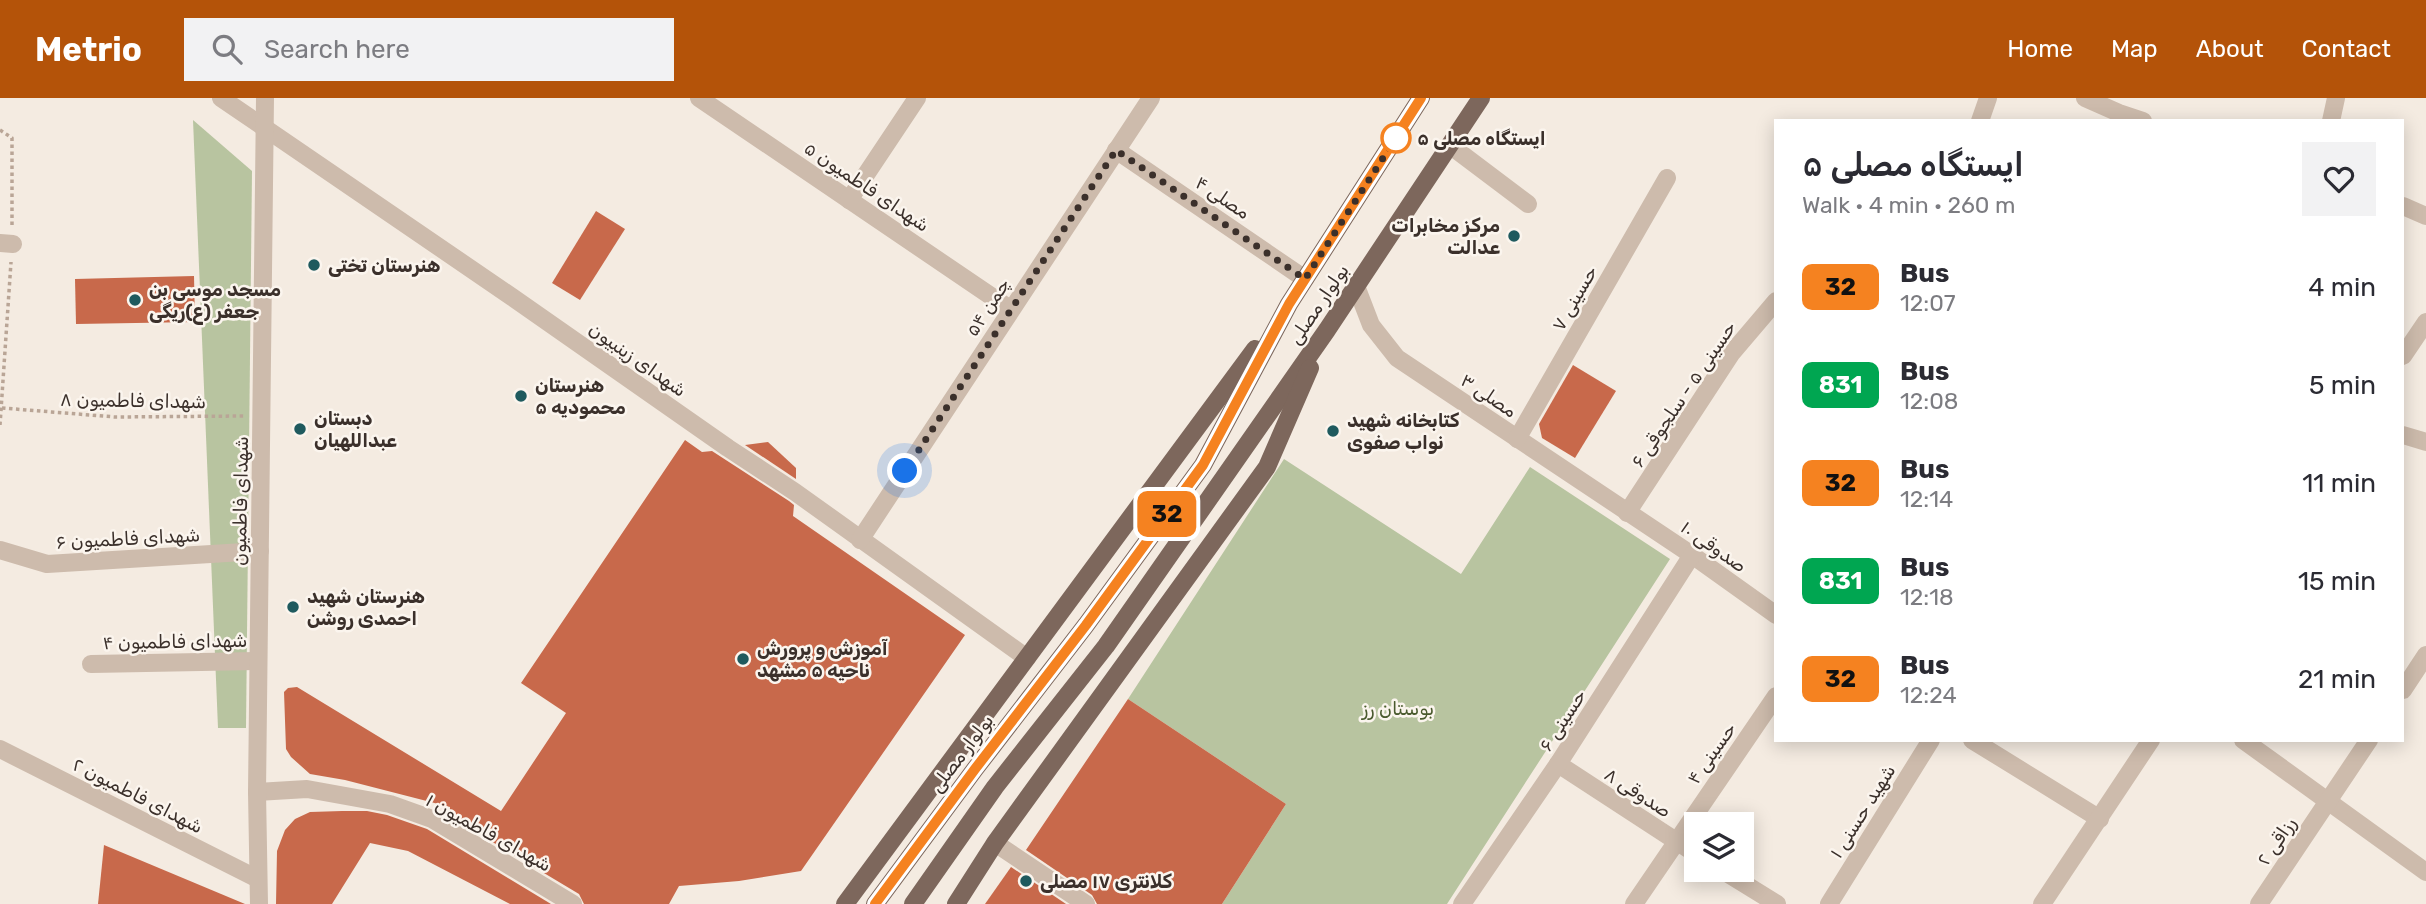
<!DOCTYPE html>
<html lang="en">
<head>
<meta charset="utf-8">
<style>
	:root { --surface:#fff; --page:#f2f2f3; --text:#2b2b33; --muted:#7c7c81; --accent:#b45309 }
	body { margin:0; font-family:Rubik,"Noto Naskh Arabic",sans-serif; background:var(--page); color:var(--text); height:100vh; display:flex; flex-direction:column; font-size:26px; white-space:nowrap }
	* { box-sizing:border-box; margin:0 }
	p { font-size:23px; color:var(--muted) }
	.icon { flex:none; width:38px; height:38px; fill:none; stroke:currentColor; stroke-width:2; stroke-linecap:round; stroke-linejoin:round }
	.map { position:relative; flex:1; overflow:hidden }
	.panel { position:absolute; left:1774px; top:21px; width:630px; height:623px; display:flex; flex-direction:column; background:var(--surface); border-radius:0px; box-shadow:0 4px 18px #0003 }
	.panel>* { flex:none }
	.badge { padding:0 14px; border-radius:10px; font-size:24px; line-height:46px }
	.fabs { position:absolute; left:1684px; top:714px; display:grid; gap:14px }
	.fabs a { display:grid; place-items:center; width:70px; height:70px; border-radius:0px; background:var(--surface); box-shadow:0 4px 18px #0003; font-size:35px }
	.you { position:absolute; width:35px; height:35px; margin:-18px; border:5px solid #fff; border-radius:50%; background:#1a73e8; box-shadow:0 0 0 10px #1a73e833 }
	.map>.badge { position:absolute; translate:-50% -50%; box-shadow:0 0 0 4px #fff }
	.round { display:grid; place-items:center; flex:none; width:74px; height:74px; border-radius:0px; background:var(--page) }
	.summary { display:flex; align-items:center; justify-content:space-between; height:119px; padding:0 28px }
	h1 { font-size:33px; font-weight:600; line-height:52px }
	ul { padding:0; list-style:none }
	li { display:flex; align-items:center; gap:21px; height:98px; padding:0 28px }
	li div { flex:1 }
	li b { display:block; font-size:26px }
	li em { font-style:normal }
	li .badge { min-width:77px; font-weight:700; text-align:center }
	header { display:flex; align-items:center; gap:42px; box-sizing:border-box; height:98px; padding:0 35px; background:var(--accent); color:#fff }
	header strong { font-size:33px }
	nav { display:flex; gap:38px; margin-inline-start:auto; font-size:24px }
	.search { width:490px; height:63px; background:var(--page); display:flex; align-items:center; gap:18px; box-sizing:border-box; padding:0 24px; border-radius:0px; color:var(--muted); font-size:26px }
	.map>svg:first-child { display:block }
	.green { fill:#b8c4a0 }
	.building { fill:#c8694b }
	.lines { fill:none; stroke-linecap:round; stroke-linejoin:round }
	.path { stroke:#b9a596; stroke-width:3.5; stroke-dasharray:3.5 3.5; stroke-linecap:butt }
	.minor { stroke:#cdbbac; stroke-width:18 }
	.major { stroke:#7d675c; stroke-width:18 }
	.line-casing { stroke:#fff; stroke-width:16 }
	.line { stroke:#f58220; stroke-width:10 }
	.walk { stroke:#3b302b; stroke-width:7; stroke-dasharray:0 12.6 }
	.stop-dot { fill:#fff; stroke:#f58220; stroke-width:3.5 }
	.poi-dot { fill:#1f5a5e; stroke:#fbf5ee; stroke-width:2.5 }
	.labels { text-anchor:middle; stroke-width:5; stroke-linejoin:round; paint-order:stroke }
	.stop-label { font-size:19px; font-weight:bold; fill:#3b302b; stroke:#fbf5ee; text-anchor:start }
	.street-label { font-size:19px; fill:#3b302b; stroke:#fbf5ee }
	.poi-label { font-size:19px; font-weight:bold; fill:#3b302b; stroke:#fbf5ee; text-anchor:start }
	.park-label { font-size:19px; fill:#4a5a2e; stroke:#fbf5ee }
</style>
</head>
<body>
<header>
<strong>Metrio</strong>
<div class="search"><svg class="icon" aria-label="search" viewBox="0 0 24 24"><circle cx="10" cy="10" r="6"/><path d="M15 15l6 6"/></svg>Search here</div>
<nav><a>Home</a><a>Map</a><a>About</a><a>Contact</a></nav>
</header>
<div class="map">
<svg width="2426" height="806" viewBox="0 0 2426 806">
	<rect width="100%" height="100%" fill="#f4ebe1"/>
	<g class="green">
		<path d="M193 22 252 73 246 630H218Z"/>
		<path d="M1284 361 1461 476 1530 369 1670 461 1447 806H1222L1286 706 1128 601Z"/>
	</g>
	<g class="building">
		<path d="M596 113 625 131 580 202 552 185Z"/>
		<path d="M194 178 195 224 76 226 75 181Z"/>
		<path d="M1573 267 1616 293 1575 360 1542 340 1539 326Z"/>
		<path d="M685 342 702 354 712 353 789 403 794 407 793 418 965 537 801 773 739 783 679 788 669 806H584L579 796 444 715H450V709L345 682 310 676 291 659 286 651 284 594 288 590 297 589 501 713 566 615 521 585Z"/>
		<path d="M768 344 796 370V381L745 347Z"/>
		<path d="M1128 601 1286 706 1222 806H1097L1092 797 1026 752Z"/>
		<path d="M342 713H367L387 717 427 731 551 806H510L408 753 370 745 332 806H276L277 753 285 732 295 721 310 714Z"/>
		<path d="M104 747 245 806H98Z"/>
		<path d="M1011 769 1066 806H985Z"/>
	</g>
	<g class="lines">
		<g class="path">
			<path d="M0 32 12 40V129"/>
			<path d="M2 310 115 319 245 318"/>
			<path d="M0 327 11 164"/>
		</g>
		<g class="minor">
			<path d="M221 0 512 199 728 350 795 394 1027 560"/>
			<path d="M699 0 1010 211"/>
			<path d="M2085 0 2119 15 2143 23"/>
			<path d="M1980 23 1988 0"/>
			<path d="M2331 23 2336 0"/>
			<path d="M1451 48 1528 106"/>
			<path d="M1116 52 1305 181"/>
			<path d="M849 102 917 0"/>
			<path d="M2403 108 2426 118"/>
			<path d="M0 145 13 146"/>
			<path d="M1356 188 1371 227 1397 260 1692 457 1776 517"/>
			<path d="M2403 258 2426 224"/>
			<path d="M2403 337 2426 344"/>
			<path d="M1517 341 1667 80"/>
			<path d="M1627 415 1731 256 1776 203"/>
			<path d="M860 442 1151 0"/>
			<path d="M0 452 47 466 260 453"/>
			<path d="M91 566 258 563"/>
			<path d="M2403 592 2426 557"/>
			<path d="M1972 642 2100 721"/>
			<path d="M2243 642 2426 774"/>
			<path d="M0 651 258 781"/>
			<path d="M1558 666 1696 756"/>
			<path d="M257 694 307 691 390 706 432 721 573 806"/>
			<path d="M995 745 1086 806"/>
			<path d="M1722 772 1777 806"/>
			<path d="M259 806 257 694 265 0"/>
			<path d="M1462 806 1558 666 1692 457"/>
			<path d="M1634 806 1776 598"/>
			<path d="M1829 806 1931 642"/>
			<path d="M2042 806 2151 642"/>
			<path d="M2259 806 2369 642"/>
		</g>
		<g class="major">
			<path d="M845 806 1255 251"/>
			<path d="M875 806 975 671 1086 527 1203 367 1289 206 1421 0"/>
			<path d="M913 806 995 689 1106 548 1327 232 1481 0"/>
			<path d="M956 806 995 745 1267 369 1310 270"/>
		</g>
	</g>
	<g class="lines">
		<g class="line-casing">
			<path id="line" d="M875 806 975 671 1086 527 1203 367 1289 206 1421 0"/>
		</g>
		<use href="#line" class="line"/>
		<path class="walk" d="M905 373 1116 52 1305 181 1396 40"/>
	</g>
	<circle class="stop-dot" cx="1396" cy="40" r="14"/>
	<g class="poi-dot">
		<circle cx="1514" cy="138" r="7"/>
		<circle cx="314" cy="167" r="7"/>
		<circle cx="135" cy="202" r="7"/>
		<circle cx="521" cy="298" r="7"/>
		<circle cx="300" cy="331" r="7"/>
		<circle cx="1333" cy="333" r="7"/>
		<circle cx="293" cy="509" r="7"/>
		<circle cx="743" cy="561" r="7"/>
		<circle cx="1026" cy="783" r="7"/>
	</g>
	<g class="labels">
		<g class="stop-label">
			<text x="1417" y="47">ایستگاه مصلی ۵</text>
		</g>
		<g class="street-label">
			<text transform="translate(867 88) rotate(34)" y="7">شهدای فاطمیون ۵</text>
			<text transform="translate(1223 99) rotate(34)" y="7">مصلی ۴</text>
			<text transform="translate(1574 200) rotate(-60)" y="7">حسینی ۷</text>
			<text transform="translate(1318 206) rotate(-56)" y="7">بولوار مصلی</text>
			<text transform="translate(987 209) rotate(-57)" y="7">چمن ۵۴</text>
			<text transform="translate(638 261) rotate(35)" y="7">شهدای زینبیون</text>
			<text transform="translate(1683 296) rotate(-56)" y="7">حسینی ۵ - سلجوقی ۶</text>
			<text transform="translate(1489 297) rotate(34)" y="7">مصلی ۳</text>
			<text transform="translate(133 302) rotate(1)" y="7">شهدای فاطمیون ۸</text>
			<text transform="translate(240 403) rotate(-89)" y="7">شهدای فاطمیون</text>
			<text transform="translate(128 440) rotate(-3)" y="7">شهدای فاطمیون ۶</text>
			<text transform="translate(1714 448) rotate(35)" y="7">صدوقی ۱۰</text>
			<text transform="translate(175 543) rotate(-1)" y="7">شهدای فاطمیون ۴</text>
			<text transform="translate(1562 622) rotate(-57)" y="7">حسینی ۶</text>
			<text transform="translate(961 655) rotate(-53)" y="7">بولوار مصلی</text>
			<text transform="translate(1711 655) rotate(-55)" y="7">حسینی ۴</text>
			<text transform="translate(1638 694) rotate(33)" y="7">صدوقی ۸</text>
			<text transform="translate(138 697) rotate(27)" y="7">شهدای فاطمیون ۲</text>
			<text transform="translate(1862 713) rotate(-58)" y="7">شهید حسنی ۱</text>
			<text transform="translate(489 734) rotate(29)" y="7">شهدای فاطمیون ۱</text>
			<text transform="translate(2276 743) rotate(-56)" y="7">رزاقی ۲</text>
		</g>
		<g class="poi-label">
			<text x="1500" y="134" text-anchor="end">مرکز مخابرات<tspan x="1500" dy="22">عدالت</tspan></text>
			<text x="328" y="174">هنرستان تختی</text>
			<text x="149" y="198">مسجد موسی بن<tspan x="149" dy="22">جعفر (ع)ریگی</tspan></text>
			<text x="535" y="294">هنرستان<tspan x="535" dy="22">محمودیه ۵</tspan></text>
			<text x="314" y="327">دبستان<tspan x="314" dy="22">عبداللهیان</tspan></text>
			<text x="1347" y="329">کتابخانه شهید<tspan x="1347" dy="22">نواب صفوی</tspan></text>
			<text x="307" y="505">هنرستان شهید<tspan x="307" dy="22">احمدی روشن</tspan></text>
			<text x="757" y="557">آموزش و پرورش<tspan x="757" dy="22">ناحیه ۵ مشهد</tspan></text>
			<text x="1040" y="790">کلانتری ۱۷ مصلی</text>
		</g>
		<g class="park-label">
			<text x="1398" y="617">بوستان رز</text>
		</g>
	</g>
</svg>
<div class="fabs">
<a><svg class="icon" aria-label="layers" viewBox="0 0 24 24"><path d="M12 4l9 5-9 5-9-5zM3 14l9 5 9-5"/></svg></a>
</div>
<div class="you" style="left:905px;top:373px"></div>
<b class="badge" style="left:1167px;top:416px;background:#f58220;color:#111">32</b>
<section class="panel">
<div class="summary"><div><h1>ایستگاه مصلی ۵</h1><p>Walk · 4 min · 260 m</p></div><a class="round"><svg class="icon" aria-label="heart" viewBox="0 0 24 24"><path d="M12 20l-8-8c-3-5 5-10 8-4 3-6 11-1 8 4z"/></svg></a></div>
<ul>
<li><span class="badge" style="background:#f58220;color:#111">32</span><div><b>Bus</b><p>12:07</p></div><em>4 min</em></li>
<li><span class="badge" style="background:#00a651;color:#fff">831</span><div><b>Bus</b><p>12:08</p></div><em>5 min</em></li>
<li><span class="badge" style="background:#f58220;color:#111">32</span><div><b>Bus</b><p>12:14</p></div><em>11 min</em></li>
<li><span class="badge" style="background:#00a651;color:#fff">831</span><div><b>Bus</b><p>12:18</p></div><em>15 min</em></li>
<li><span class="badge" style="background:#f58220;color:#111">32</span><div><b>Bus</b><p>12:24</p></div><em>21 min</em></li>
</ul>
</section>
</div>
</body>
</html>
